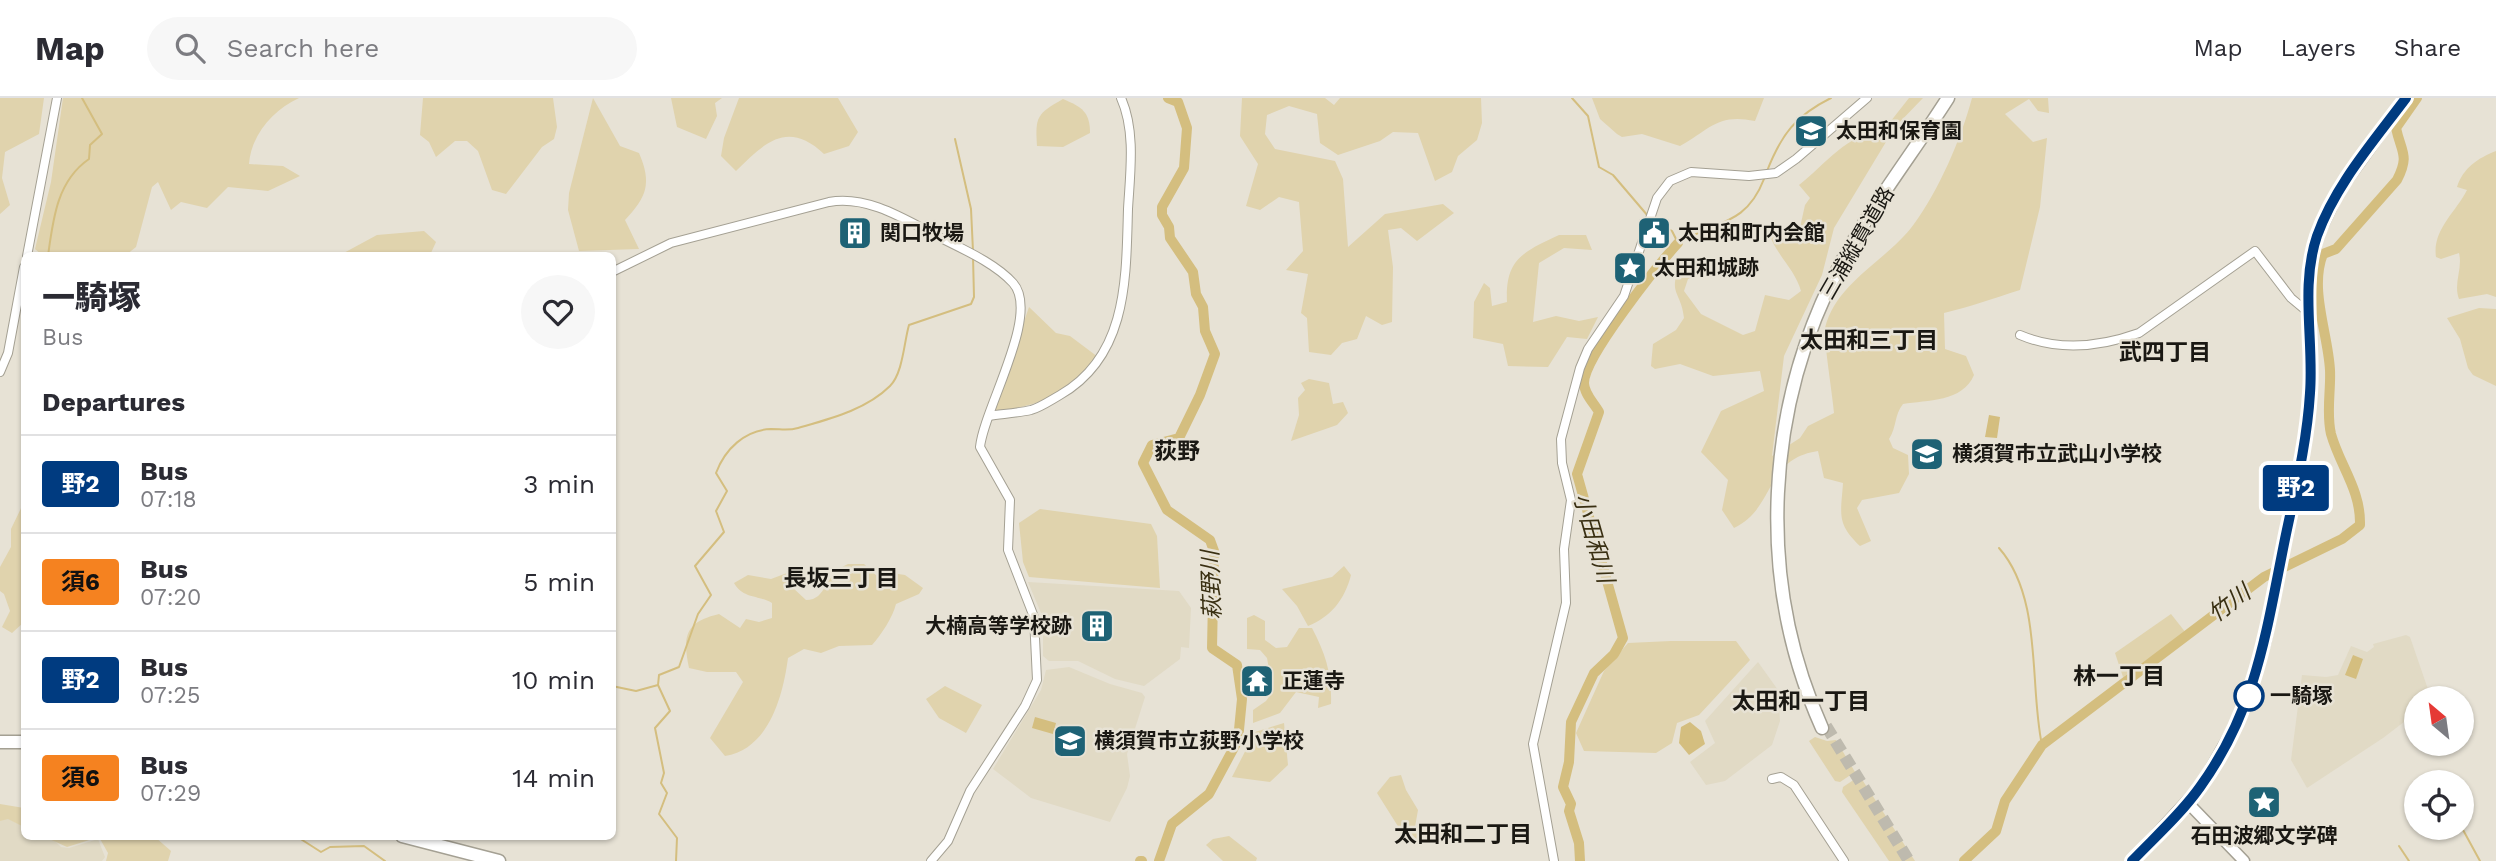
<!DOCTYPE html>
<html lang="en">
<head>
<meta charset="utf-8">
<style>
	:root { --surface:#fff; --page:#f7f7f7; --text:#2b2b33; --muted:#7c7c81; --line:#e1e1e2 }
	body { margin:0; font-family:"Work Sans","Noto Sans JP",sans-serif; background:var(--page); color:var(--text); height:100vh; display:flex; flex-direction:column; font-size:26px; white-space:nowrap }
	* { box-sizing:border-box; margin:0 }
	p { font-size:23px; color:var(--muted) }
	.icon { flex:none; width:38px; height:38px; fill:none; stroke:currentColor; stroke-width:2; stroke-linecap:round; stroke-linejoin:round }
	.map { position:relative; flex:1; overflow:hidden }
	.drawer { position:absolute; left:21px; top:154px; width:595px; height:588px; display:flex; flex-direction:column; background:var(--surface); border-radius:10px; box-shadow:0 2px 5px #0004 }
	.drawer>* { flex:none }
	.badge { padding:0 14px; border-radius:5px; font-size:24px; line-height:46px }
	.needle { width:46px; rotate:331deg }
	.buttons { position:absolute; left:2404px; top:588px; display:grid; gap:14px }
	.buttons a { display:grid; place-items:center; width:70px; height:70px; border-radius:50%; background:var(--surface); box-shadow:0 2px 5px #0004; font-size:35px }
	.map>.badge { position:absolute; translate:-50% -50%; box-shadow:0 0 0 4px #fff }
	h2 { padding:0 21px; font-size:26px; line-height:63px }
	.round { display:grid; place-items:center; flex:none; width:74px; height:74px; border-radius:37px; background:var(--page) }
	.overview { display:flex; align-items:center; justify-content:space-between; height:119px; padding:0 21px }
	h1 { font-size:33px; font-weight:800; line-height:52px }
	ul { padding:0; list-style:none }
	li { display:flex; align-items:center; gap:21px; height:98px; padding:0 21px; border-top:2px solid var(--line) }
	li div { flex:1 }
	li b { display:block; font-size:26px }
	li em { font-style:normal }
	li .badge { min-width:77px; font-weight:700; text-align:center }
	header { display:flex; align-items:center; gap:42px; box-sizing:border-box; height:98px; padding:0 35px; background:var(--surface); border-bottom:2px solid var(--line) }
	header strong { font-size:33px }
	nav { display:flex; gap:38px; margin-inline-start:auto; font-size:24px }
	.search { width:490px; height:63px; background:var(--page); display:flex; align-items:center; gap:18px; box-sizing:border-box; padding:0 24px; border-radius:38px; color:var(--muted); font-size:26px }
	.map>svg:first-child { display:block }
	.built { fill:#e1dac5 }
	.green { fill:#e0d3ad }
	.water { fill:#d4be7f }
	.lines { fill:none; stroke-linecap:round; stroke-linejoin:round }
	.stream { stroke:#d4be7f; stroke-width:2 }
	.river { stroke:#d4be7f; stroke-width:10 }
	.highway-tunnel { stroke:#bebaae; stroke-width:12; stroke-dasharray:12 6; stroke-linecap:butt }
	.minor-casing { stroke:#a4a093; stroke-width:10 }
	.major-casing { stroke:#a4a093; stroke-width:13 }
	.highway-casing { stroke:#a4a093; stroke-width:15 }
	.minor { stroke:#fff; stroke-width:8 }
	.major { stroke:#fff; stroke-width:10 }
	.highway { stroke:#fff; stroke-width:12 }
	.line-casing { stroke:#fff; stroke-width:16 }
	.line { stroke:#003b80; stroke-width:10 }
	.stop-dot { fill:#fff; stroke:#003b80; stroke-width:3.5 }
	.labels { text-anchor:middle; stroke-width:5; stroke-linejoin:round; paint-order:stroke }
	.poi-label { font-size:21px; font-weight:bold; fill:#1a1813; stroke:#e7e2d5; text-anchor:start }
	.street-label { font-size:21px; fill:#1a1813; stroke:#e7e2d5 }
	.stop-label { font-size:21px; font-weight:bold; fill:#1a1813; stroke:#e7e2d5; text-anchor:start }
	.neighbourhood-label { font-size:23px; font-weight:bold; fill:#1a1813; stroke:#e7e2d5 }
	.water-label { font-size:23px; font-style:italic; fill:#392f12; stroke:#e7e2d5 }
</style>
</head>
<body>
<header>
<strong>Map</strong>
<div class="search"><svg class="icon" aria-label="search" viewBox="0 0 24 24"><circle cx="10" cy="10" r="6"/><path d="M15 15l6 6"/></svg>Search here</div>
<nav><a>Map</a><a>Layers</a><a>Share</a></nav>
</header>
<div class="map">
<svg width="2496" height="763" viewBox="0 0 2496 763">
	<rect width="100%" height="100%" fill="#e7e2d5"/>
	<g class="built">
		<path d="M1028 484 1179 493 1191 510 1189 550 1181 549 1180 561 1144 588 1115 581 1078 563H1049L1043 558V537L1046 534 1047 516 1041 515Z"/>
		<path d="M2406 537 2410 539 2431 600H2417V614L2383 640 2307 690 2291 662 2302 577 2326 579 2338 577 2351 548 2367 554 2374 549 2373 546Z"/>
		<path d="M1758 564 1778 592 1780 623 1772 647 1725 683 1706 687 1690 664 1715 645 1705 623Z"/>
		<path d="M1069 569 1110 586 1142 595 1145 599 1127 656 1130 678 1127 690 1110 724 1031 700 993 671 1041 592 1046 572Z"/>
		<path d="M0 718 24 725V738L51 739 61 749 69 750 98 741 105 759 102 763H0Z"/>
	</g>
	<g class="green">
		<path d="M0 0H44L39 36 5 54 2 80 10 107 0 116Z"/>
		<path d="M63 0H299C273 12 251 37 249 66L283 68 300 78 268 93 228 89 207 110 181 104 171 112 158 84 152 89 136 149 126 157H42L35 151 51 84Z"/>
		<path d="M423 0H553L557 29 554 41 542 49 506 96 492 92 478 53 467 43H455L436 59 429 44 420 37Z"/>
		<path d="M593 0 620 48 639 55C652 85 647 99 625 122L639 151 579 153 568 112 569 95Z"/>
		<path d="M671 0H722L715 5 717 18 706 41 677 29Z"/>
		<path d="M739 0H838L858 34 849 48 824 56C788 22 765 44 736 73L721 58 724 40Z"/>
		<path d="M1242 0H1325L1334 7 1340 0H1481L1482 25 1477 42 1458 58 1452 74 1435 83 1418 35 1393 34 1380 43 1338 57 1320 45 1317 16 1289 8 1267 17 1265 36 1275 51 1335 63 1343 81 1348 149 1385 116 1443 106 1454 115 1417 143 1401 130 1388 132 1393 169 1392 224 1382 227 1366 218 1357 241 1342 245 1331 257 1309 254 1307 220 1301 215 1308 176 1286 172 1303 153 1299 104 1279 99 1260 112 1246 108 1258 66 1240 38Z"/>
		<path d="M1592 0H1764L1755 23C1718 15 1710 31 1680 48L1642 36 1622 39 1617 36 1600 21Z"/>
		<path d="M1909 0H1923L1895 29 1834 130 1822 177 1784 258 1772 358 1800 340 1808 328 1834 315C1833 300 1823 238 1825 230 1837 183 1887 163 1914 126 1939 92 1961 41 1972 0H2048L2049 15 2038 13 2029 1 2005 16 2033 44 2047 40 2040 109 2020 192C1994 200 1970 209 1944 215L1945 251 1966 258 1974 277C1963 304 1927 302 1903 306 1894 317 1897 329 1889 341L1893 350 1908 357 1909 376 1899 395 1862 402 1857 410 1871 443 1860 448C1836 425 1841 416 1843 385L1824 380 1818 353C1764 361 1776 410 1734 430L1722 412 1728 382 1701 354 1721 313 1764 293 1760 273 1713 278 1680 266 1655 271 1651 268 1653 246 1676 232 1684 220C1681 192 1667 197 1681 165L1697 161 1714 165 1715 173 1688 181 1684 193 1701 216 1743 237 1755 233 1765 197 1789 202 1801 193C1795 171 1776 157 1769 135L1797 143 1805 107 1810 100 1799 87C1826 66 1847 35 1883 33Z"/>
		<path d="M1063 1C1082 9 1090 14 1090 35L1063 49 1037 48C1035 18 1037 16 1063 1Z"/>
		<path d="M2496 53V199L2487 196 2459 201C2453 185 2463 171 2459 155L2441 161 2436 159C2432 132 2456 114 2467 92L2457 89C2463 70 2478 60 2496 53Z"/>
		<path d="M424 133 436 144 430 157H340L377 137Z"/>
		<path d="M1559 137H1586L1592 152 1564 150 1539 165 1533 224 1556 218 1579 223 1598 219 1587 241 1567 239 1548 269 1508 268 1503 246 1473 240 1474 204 1484 185 1490 190 1492 208 1507 204C1505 161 1523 154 1559 137Z"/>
		<path d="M1029 209 1056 235 1070 238 1098 259C1065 297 1043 307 993 314Z"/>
		<path d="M2479 210 2496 211V288L2473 277 2468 270 2460 241 2447 220Z"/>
		<path d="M1309 281 1329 285 1333 306 1343 304 1348 315 1337 327 1291 343 1299 317 1298 300 1305 292 1301 285Z"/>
		<path d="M24 404V524L12 535 2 529 10 513 4 496 0 493V469L11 449V431Z"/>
		<path d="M1040 411 1151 426 1157 438 1160 490 1029 479 1023 464 1019 425Z"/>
		<path d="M848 466H864L878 479 885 474 905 477 923 490 919 496 896 506C893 519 881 537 872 547L839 548 821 555 804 551 788 560C783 598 769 651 725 658L710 640 743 584 736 574H707L689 570C682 537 686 524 719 516L740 530 746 521 759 524 772 520V505C759 497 743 501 734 485L748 477 771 481 787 475 795 481 792 489 806 502C828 502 822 477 848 466Z"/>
		<path d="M1344 468 1351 477C1345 501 1331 519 1308 528L1297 508 1282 491 1332 479Z"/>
		<path d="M2171 516 2186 535 2123 579 2115 555Z"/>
		<path d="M1254 517 1265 523V542L1276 550 1287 549 1299 530H1312C1326 557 1332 576 1331 606L1318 610 1319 599 1296 594 1280 615 1253 625V612L1266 603 1273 593 1267 560 1260 552 1247 551V520Z"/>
		<path d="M1671 543H1736L1750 562 1699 617 1677 625 1672 645 1656 655 1584 653 1576 635 1604 573 1628 545Z"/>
		<path d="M945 588 982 607 966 635 939 620 926 601Z"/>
		<path d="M1284 625 1288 667 1270 684 1232 679 1255 634Z"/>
		<path d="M1815 639 1827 643 1836 642 1855 674 1840 684 1835 683 1809 643Z"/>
		<path d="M1401 677 1406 692 1418 712 1415 729 1420 741H1406L1377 695 1390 679Z"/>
		<path d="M1858 679 1861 680 1915 763H1889L1842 694 1843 689Z"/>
		<path d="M0 706 24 710V729L8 721 0 723Z"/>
		<path d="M1229 738 1257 760 1256 763H1223L1206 747 1213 741Z"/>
		<path d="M45 739H155L171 753 168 763H106L108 755 99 739 67 749Z"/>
	</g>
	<g class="water">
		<path d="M1989 317 2000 319 1997 340 1985 339Z"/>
		<path d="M2353 557 2363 561 2356 581 2345 577Z"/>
		<path d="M1035 619 1056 625 1053 636 1032 630Z"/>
		<path d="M1690 624 1701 633 1705 646 1689 657 1679 645 1681 629Z"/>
	</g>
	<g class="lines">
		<g class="stream">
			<path d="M1572 0 1588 18 1599 69 1613 77 1648 118"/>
			<path d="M955 41 971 111 973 153"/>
			<path d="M1767 73C1781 37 1796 17 1831 0"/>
			<path d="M1652 121 1672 133 1678 145C1715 123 1746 128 1764 81"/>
			<path d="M48 158C53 121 57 83 89 61L90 47 102 36 82 0"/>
			<path d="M24 307V327"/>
			<path d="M1999 450C2043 500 2029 587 2042 647"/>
			<path d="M658 587 659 577 679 569 698 516 711 497 695 468 724 434 716 413 727 393 716 375C725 351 745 332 771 331 781 331 788 333 798 330 829 321 866 312 890 288 903 275 904 244 909 227L971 206 974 199 973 159"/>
			<path d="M612 588 636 593 658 587 670 613 655 630 664 675 661 685 667 695 659 716 677 740 676 763"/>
			<path d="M2462 730 2480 763"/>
			<path d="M296 738 321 754 330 749 364 748 385 763"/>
			<path d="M2399 748 2409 763"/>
		</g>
		<g class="river">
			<path d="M1140 763H1142"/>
			<path d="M1159 763 1172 726 1209 696 1238 642 1242 601 1237 567 1212 550 1214 453 1210 442 1167 412 1143 365 1152 347 1179 340 1200 297 1215 256 1205 233 1203 209 1196 196 1193 174 1170 140 1169 129 1162 117V109L1184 70 1187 30 1178 4 1168 0"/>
			<path d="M1580 763 1579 745 1569 713 1571 706 1563 689 1569 664 1571 624 1594 575 1614 556 1623 540 1577 376 1599 314C1594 305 1584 296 1584 285 1584 259 1658 167 1678 145"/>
			<path d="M1964 763 1996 733 2005 703 2042 647 2264 479 2342 441 2360 427C2361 392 2340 368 2331 336 2326 315 2331 293 2330 272 2328 235 2309 191 2323 156L2336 151 2397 82C2410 57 2401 54 2396 30L2417 0"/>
		</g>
		<path class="highway-tunnel" d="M1826 628 1909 763"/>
		<g class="minor-casing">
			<g id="minor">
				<path d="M27 158 57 0"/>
				<path d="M612 174 671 145 829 104C866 97 903 120 935 137 960 150 994 164 1013 185 1041 216 984 310 980 349L1010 402 1008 452 1034 519 1037 582 1025 608 970 693 948 743 931 763"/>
				<path d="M2020 237C2058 253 2100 249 2139 235L2255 153 2291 200 2309 215"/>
				<path d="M0 274 8 255 24 169"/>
				<path d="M989 318C1002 316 1018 315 1031 312 1041 309 1051 302 1060 297 1128 258 1126 180 1128 111 1130 76 1136 33 1121 0"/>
				<path d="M1772 681 1781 679 1794 687 1844 763"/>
				<path d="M1554 763 1533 646 1566 505 1564 451 1571 402 1562 365 1561 341 1580 270 1588 251 1624 198 1657 100 1670 83 1691 74 1749 78 1776 75 1796 61 1867 0"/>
			</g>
		</g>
		<g class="major-casing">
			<g id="major">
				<path d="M2188 705 2244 763"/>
				<path d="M2132 763 2201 688 2245 610 2265 544 2304 347 2310 297 2308 186 2317 139 2339 93 2406 0"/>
			</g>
		</g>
		<g class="highway-casing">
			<g id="highway">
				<path d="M1822 630C1755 481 1765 308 1841 165 1872 107 1913 55 1948 0"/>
				<path d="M0 644H24"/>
				<path d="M402 738 499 763"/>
			</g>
		</g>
		<use href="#minor" class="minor"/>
		<use href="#major" class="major"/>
		<use href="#highway" class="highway"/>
	</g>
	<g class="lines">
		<g class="line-casing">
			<path id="line" d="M2132 763C2155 739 2181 716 2200 689 2257 610 2266 534 2285 441 2295 393 2307 345 2310 295 2314 243 2300 188 2317 138 2335 87 2374 43 2406 0"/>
		</g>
		<use href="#line" class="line"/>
	</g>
	<defs>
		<g id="school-square" transform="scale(1.75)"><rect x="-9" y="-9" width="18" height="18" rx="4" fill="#1e6275" stroke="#e7e2d5"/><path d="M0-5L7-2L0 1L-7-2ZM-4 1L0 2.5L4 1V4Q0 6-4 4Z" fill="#fff"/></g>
		<g id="building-square" transform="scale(1.75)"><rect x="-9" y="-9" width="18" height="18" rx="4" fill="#1e6275" stroke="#e7e2d5"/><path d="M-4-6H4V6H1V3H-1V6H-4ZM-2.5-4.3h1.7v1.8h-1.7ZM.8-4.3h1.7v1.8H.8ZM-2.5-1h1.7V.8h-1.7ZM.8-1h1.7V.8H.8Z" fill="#fff"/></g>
		<g id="civic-square" transform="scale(1.75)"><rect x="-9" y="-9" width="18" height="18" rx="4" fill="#1e6275" stroke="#e7e2d5"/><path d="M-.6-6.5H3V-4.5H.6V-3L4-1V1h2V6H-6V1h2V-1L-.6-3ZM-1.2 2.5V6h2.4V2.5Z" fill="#fff"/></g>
		<g id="sight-square" transform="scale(1.75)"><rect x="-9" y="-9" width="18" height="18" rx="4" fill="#1e6275" stroke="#e7e2d5"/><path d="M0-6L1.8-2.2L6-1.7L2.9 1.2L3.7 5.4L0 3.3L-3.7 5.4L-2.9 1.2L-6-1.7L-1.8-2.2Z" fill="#fff"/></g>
		<g id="temple-square" transform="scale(1.75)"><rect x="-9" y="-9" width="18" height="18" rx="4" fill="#1e6275" stroke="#e7e2d5"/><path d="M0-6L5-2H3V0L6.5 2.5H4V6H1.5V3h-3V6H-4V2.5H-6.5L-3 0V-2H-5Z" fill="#fff"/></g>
	</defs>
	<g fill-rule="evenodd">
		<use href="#school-square" x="1811" y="33"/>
		<use href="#building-square" x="855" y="135"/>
		<use href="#civic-square" x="1654" y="135"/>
		<use href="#sight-square" x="1630" y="170"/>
		<use href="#school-square" x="1927" y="356"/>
		<use href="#building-square" x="1097" y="528"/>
		<use href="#temple-square" x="1257" y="583"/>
		<use href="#school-square" x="1070" y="643"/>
		<use href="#sight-square" x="2264" y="704"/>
	</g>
	<circle class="stop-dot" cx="2249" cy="598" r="14"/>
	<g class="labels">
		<g class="poi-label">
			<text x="1836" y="40">太田和保育園</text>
			<text x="880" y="142">関口牧場</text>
			<text x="1678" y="142">太田和町内会館</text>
			<text x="1654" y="177">太田和城跡</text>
			<text x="1952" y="363">横須賀市立武山小学校</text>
			<text x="1072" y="535" text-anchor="end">大楠高等学校跡</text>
			<text x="1282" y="590">正蓮寺</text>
			<text x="1094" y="650">横須賀市立荻野小学校</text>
			<text x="2264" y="745" text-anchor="middle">石田波郷文学碑</text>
		</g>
		<g class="street-label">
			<text transform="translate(1857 145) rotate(-60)" y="7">三浦縦貫道路</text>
		</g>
		<g class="stop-label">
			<text x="2270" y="605">一騎塚</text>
		</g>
		<g class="neighbourhood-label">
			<text x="1869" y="250">太田和三丁目</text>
			<text x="2165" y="262">武四丁目</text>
			<text x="1177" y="361">荻野</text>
			<text x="841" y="488">長坂三丁目</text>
			<text x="2119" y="586">林一丁目</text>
			<text x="1801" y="611">太田和一丁目</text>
			<text x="1463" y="744">太田和二丁目</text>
		</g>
		<g class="water-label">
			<text transform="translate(1594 440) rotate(74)" y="8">小田和川</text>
			<text transform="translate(1211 487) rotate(-92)" y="8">萩野川</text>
			<text transform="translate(2229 505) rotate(-37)" y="8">竹川</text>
		</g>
	</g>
</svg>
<div class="buttons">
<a><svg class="needle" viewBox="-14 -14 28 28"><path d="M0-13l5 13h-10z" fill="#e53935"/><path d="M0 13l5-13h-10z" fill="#7c7c81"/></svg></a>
<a><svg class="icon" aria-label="locate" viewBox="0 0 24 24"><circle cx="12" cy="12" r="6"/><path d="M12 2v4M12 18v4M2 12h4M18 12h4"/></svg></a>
</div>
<b class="badge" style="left:2296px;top:390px;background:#003b80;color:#fff">野2</b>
<section class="drawer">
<div class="overview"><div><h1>一騎塚</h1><p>Bus</p></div><a class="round"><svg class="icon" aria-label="heart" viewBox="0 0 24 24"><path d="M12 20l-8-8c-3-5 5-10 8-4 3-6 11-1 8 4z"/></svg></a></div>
<h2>Departures</h2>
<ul>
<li><span class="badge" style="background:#003b80;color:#fff">野2</span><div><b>Bus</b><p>07:18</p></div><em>3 min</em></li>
<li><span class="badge" style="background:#f58220;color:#111">須6</span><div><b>Bus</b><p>07:20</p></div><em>5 min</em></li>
<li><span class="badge" style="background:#003b80;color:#fff">野2</span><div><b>Bus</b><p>07:25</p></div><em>10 min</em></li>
<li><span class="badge" style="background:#f58220;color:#111">須6</span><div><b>Bus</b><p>07:29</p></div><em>14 min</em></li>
</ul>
</section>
</div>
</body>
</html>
